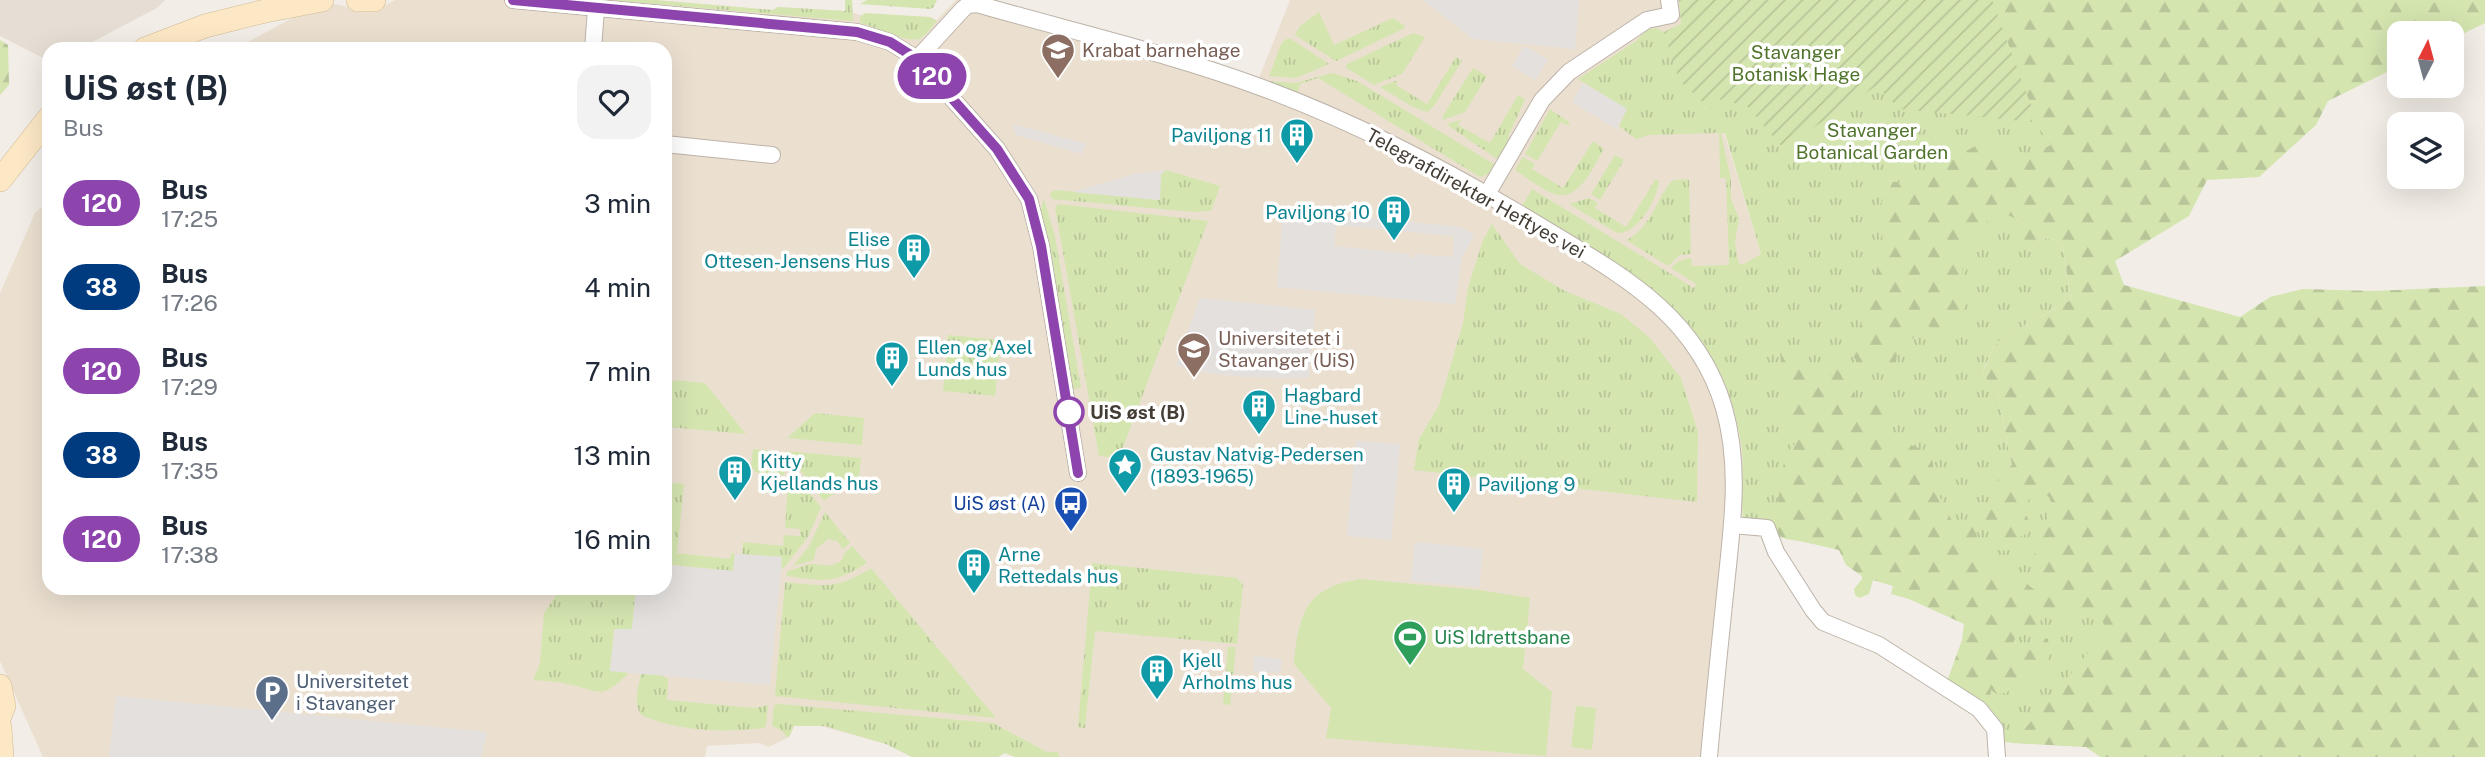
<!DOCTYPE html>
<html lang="en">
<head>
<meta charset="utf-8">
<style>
	:root { --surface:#fff; --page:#f2f2f3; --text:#1f2937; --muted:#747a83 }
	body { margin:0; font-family:"Public Sans",sans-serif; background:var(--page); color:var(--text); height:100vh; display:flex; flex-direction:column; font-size:26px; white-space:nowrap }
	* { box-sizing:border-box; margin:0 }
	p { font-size:23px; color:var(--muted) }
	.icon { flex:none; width:38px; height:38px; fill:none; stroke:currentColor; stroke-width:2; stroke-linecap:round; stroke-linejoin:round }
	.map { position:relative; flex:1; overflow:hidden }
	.drawer { position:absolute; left:42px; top:42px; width:630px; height:553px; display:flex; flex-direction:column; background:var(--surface); border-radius:21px; box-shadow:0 7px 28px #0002 }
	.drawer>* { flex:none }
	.badge { padding:0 14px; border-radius:23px; font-size:24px; line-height:46px }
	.needle { width:46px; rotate:6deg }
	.controls { position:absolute; left:2387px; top:21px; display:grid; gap:14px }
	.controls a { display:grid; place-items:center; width:77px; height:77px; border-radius:14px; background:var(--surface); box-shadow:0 7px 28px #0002; font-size:35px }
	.map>.badge { position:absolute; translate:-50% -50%; box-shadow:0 0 0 4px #fff }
	.round { display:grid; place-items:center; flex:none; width:74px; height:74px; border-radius:21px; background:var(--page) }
	.summary { display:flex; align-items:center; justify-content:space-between; height:119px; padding:0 21px }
	h1 { font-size:33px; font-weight:700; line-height:52px }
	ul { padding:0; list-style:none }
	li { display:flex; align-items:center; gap:21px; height:84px; padding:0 21px }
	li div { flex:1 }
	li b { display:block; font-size:26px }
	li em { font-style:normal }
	li .badge { min-width:77px; font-weight:700; text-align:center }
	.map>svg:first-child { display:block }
	.residential { fill:#e6ded4 }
	.education { fill:#ebe0d0 }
	.grass { fill:url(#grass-tufts); fill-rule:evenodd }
	.forest { fill:url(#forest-firs) }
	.garden { fill:url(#garden-furrows) }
	.pitch { fill:#d4e5b0 }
	.parking { fill:#e3e0de; fill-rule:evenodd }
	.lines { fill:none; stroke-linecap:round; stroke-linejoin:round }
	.street-casing { stroke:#bdb3a9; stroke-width:18 }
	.secondary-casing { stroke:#d0ba97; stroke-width:24 }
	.street { stroke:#fff; stroke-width:16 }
	.secondary { stroke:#fce8c5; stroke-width:23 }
	.line-casing { stroke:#fff; stroke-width:16 }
	.line { stroke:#8e44ad; stroke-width:10 }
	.stop-dot { fill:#fff; stroke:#8e44ad; stroke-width:3.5 }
	.labels { text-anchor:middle; stroke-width:7; stroke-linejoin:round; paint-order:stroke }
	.education-label { font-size:19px; fill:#785e54; stroke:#fff; text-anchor:start }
	.park-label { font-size:19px; fill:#50742b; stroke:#fff }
	.culture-label { font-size:19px; fill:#0d838f; stroke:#fff; text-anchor:start }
	.street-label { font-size:19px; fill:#443d35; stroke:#fff }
	.stop-label { font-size:19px; font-weight:bold; fill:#443d35; stroke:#fff; text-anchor:start }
	.transit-label { font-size:19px; fill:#164399; stroke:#fff; text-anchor:end }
	.leisure-label { font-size:19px; fill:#27864d; stroke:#fff; text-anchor:start }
	.service-label { font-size:19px; fill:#4e5e75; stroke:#fff; text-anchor:start }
</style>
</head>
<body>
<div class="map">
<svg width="2485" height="757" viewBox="0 0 2485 757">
	<defs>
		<pattern id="grass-tufts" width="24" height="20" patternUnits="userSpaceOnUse" patternTransform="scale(1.75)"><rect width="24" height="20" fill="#d4e5b0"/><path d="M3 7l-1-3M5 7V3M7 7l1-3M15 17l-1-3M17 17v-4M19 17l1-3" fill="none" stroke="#b7c598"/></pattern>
		<pattern id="forest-firs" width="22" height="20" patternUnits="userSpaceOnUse" patternTransform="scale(1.75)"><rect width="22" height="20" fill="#d4e5b0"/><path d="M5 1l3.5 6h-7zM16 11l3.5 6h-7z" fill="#b7c598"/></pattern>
		<pattern id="garden-furrows" width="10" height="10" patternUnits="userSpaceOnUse" patternTransform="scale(1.75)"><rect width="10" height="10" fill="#d4e5b0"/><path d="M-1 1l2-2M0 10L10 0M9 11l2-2" fill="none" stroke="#b7c598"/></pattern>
	</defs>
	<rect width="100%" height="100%" fill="#f2ede6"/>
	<path class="residential" d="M0 0H165L157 8 79 49H49V61L0 36Z"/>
	<path class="education" d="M395 0H655L773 10 778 7 845 11 862 15 930 17 937 20 956 0H995L1259 78 1290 0H1679L1681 24 1723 129 1761 254 1741 266 1681 316 1701 341 1726 388 1741 443 1744 476 1742 515 1717 757H1015L1005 753 998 757H912L886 744 817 725 794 726 789 737 769 747 760 743 707 746 705 757H43L0 661V293L35 213 49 200V588H665V49H235L314 6 336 4 350 8H380Z"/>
	<g class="grass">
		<path d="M610 0H655L773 10 778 7 845 11V0H852L853 21Z"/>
		<path d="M867 0H937L933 8 930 9 860 4Z"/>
		<path d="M1679 0H1992L2039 127 2051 145 2016 219 2023 225 2032 247 2045 238 2057 241 2063 247 2071 300 2003 337 1992 349 1983 371 1990 385 1997 390 2012 465 2054 463 2108 629 2101 757 2086 747 2001 742 1980 706 1993 572 1786 539 1775 535 1743 517C1740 493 1745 468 1741 443 1720 311 1624 268 1522 206L1532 189 1694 288 1696 284 1671 268 1678 261 1691 258 1692 266 1729 265 1726 178H1720L1719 133 1649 135 1636 139 1619 126 1627 109 1578 79 1636 41 1648 29 1657 28 1664 32 1681 24ZM1721 133H1725L1761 254 1742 265 1738 262 1735 242 1739 219 1731 199V180Z"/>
		<path d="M1319 12 1334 45 1393 18 1404 25 1405 28 1336 61 1295 35 1300 26Z"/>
		<path d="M865 13 930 17 937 21C933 26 927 34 921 38 908 45 876 26 860 23V17Z"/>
		<path d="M1413 33 1425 37 1402 74 1374 85 1345 67 1347 64Z"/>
		<path d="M1286 39H1291L1329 64 1296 78 1269 76 1281 44Z"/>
		<path d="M1456 57 1462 61 1434 106 1427 112 1413 107 1380 87 1398 80 1396 85 1427 104Z"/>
		<path d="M1473 68 1487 76 1465 112 1443 120V115Z"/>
		<path d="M1332 73 1357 81 1497 166 1491 173 1480 177 1318 78 1300 84 1298 92 1268 81 1296 83Z"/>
		<path d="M1518 95 1525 99 1508 137 1511 141 1500 161 1446 124 1461 120 1458 125 1490 143Z"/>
		<path d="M1550 109 1570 123 1568 125 1561 122 1537 161 1525 154Z"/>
		<path d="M1593 141 1604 149C1594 165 1579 203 1554 194 1541 189 1527 178 1515 170L1523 157 1535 164 1532 169 1563 188Z"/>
		<path d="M1615 155 1624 160 1600 200 1591 194Z"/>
		<path d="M1166 170 1220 186 1211 211 1193 212 1052 199 1050 193 1056 190 1159 200 1161 174Z"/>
		<path d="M1689 179 1691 254 1680 255 1668 266 1626 240C1649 230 1656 201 1670 183L1674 180Z"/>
		<path d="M1655 180H1659C1658 199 1638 234 1617 233L1569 204 1589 198 1598 203 1595 208 1626 227Z"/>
		<path d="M1044 199 1055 236 1081 388 1073 389 1047 238 1040 212Z"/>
		<path d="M1059 204 1208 221 1119 458 1099 456 1055 207Z"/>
		<path d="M1492 224 1520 264 1565 291 1621 314 1650 338 1681 378 1698 432 1697 502 1414 470 1419 439 1439 405 1463 323 1468 288 1483 240Z"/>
		<path d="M948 335 1001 340 995 396 943 391Z"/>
		<path d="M674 380 705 383 746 434 669 427 670 413H665V396Z"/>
		<path d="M815 413 864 418 862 445 787 438Z"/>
		<path d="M753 449 775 451 821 507 808 537 782 570 781 557 742 554 743 542 783 546 784 535 800 536V529L785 528 789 470 785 469 784 475 754 472 755 469H751Z"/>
		<path d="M785 451 861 458 859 477H855L824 501Z"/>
		<path d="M675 483 684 484 677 553 730 559 731 553 735 554 733 571 665 564 671 485Z"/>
		<path d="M825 512 850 543 843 549 837 541 828 539 816 549 814 560 793 566 809 546Z"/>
		<path d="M852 546 867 563C831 585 826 581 786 576L788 571C795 569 806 564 813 564 826 564 829 569 842 560L844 554Z"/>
		<path d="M1092 563 1237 578 1243 585 1237 644 1095 631 1085 728 1078 727Z"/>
		<path d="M871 568 996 718 775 696 785 582C823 586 837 590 871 568Z"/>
		<path d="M561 588H636L632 629 614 630 610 670 628 673 627 675C601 699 602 692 572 685 559 682 546 681 533 680L540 663 544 613Z"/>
		<path d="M1228 647H1236L1230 705 1223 704Z"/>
		<path d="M641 674 662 675 668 679 667 700 755 708 768 705 766 726 764 728C727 732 693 732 657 721 651 718 642 718 639 711 634 700 639 685 641 674Z"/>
		<path d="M779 704 993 723 1047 752H1058L1060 757H1015L1005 753 998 757H912L886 744 825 726H794L789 737H787L781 730 772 726 774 705Z"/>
	</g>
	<g class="forest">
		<path d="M1941 0H2485V23L2452 39V33H2399V66L2328 101 2316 125 2259 177 2207 180 2189 216 2115 261 2124 285 2240 317 2270 297 2303 289 2374 291 2485 286V757H2101L2086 747 2013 743 2108 629 2092 609 2067 612 2058 608 2046 610 2038 626C2018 629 2016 635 2009 653L2022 652 2040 637 2048 639C2048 641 2050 650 2050 651 2048 668 2014 692 1998 695L1991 690 1990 700 1982 704 1946 684 1962 640 1964 624 1909 599 1891 594 1893 586 1873 580 1869 594 1859 598 1855 595 1854 589 1862 579V576L1846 565 1839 550 1778 536 1777 508 1785 455 1795 443 1789 425 1780 353 1786 349 1793 354 1806 375 1829 381 1835 356 1848 364 1859 413 1873 401 1886 399 1893 424 1885 435 1931 453 1938 493 1954 525 1973 524 1983 555 2001 565 2000 584 2016 575 2036 591 2034 554 2039 553 2042 526 2047 523 2052 504 2049 497 2037 492 2027 502 2024 513C2030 519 2030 524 2028 533L2015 539 2012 550 2000 551 1993 545 1985 521 2001 474 2012 465 1997 390 1990 385 1983 372 1992 349 2003 337 2071 300 2063 247 2057 241 2045 238 2032 247 2024 243 2023 225C2014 216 2006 213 1994 214L1972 237 1962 264 1964 314 1943 339 1912 311 1909 317 1914 338 1898 347 1895 369 1881 366 1871 373 1864 369 1851 354 1870 299 1883 245 1880 205 1893 182H1922L1945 163 1986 140 2011 164 2051 145 2038 127 1982 106Z"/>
		<path d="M0 40 8 45 9 85 0 95Z"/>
	</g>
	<path class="garden" d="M1679 0H1992L2032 108V122L1900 109 1876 86 1783 148 1747 106 1718 99 1710 109 1679 80 1664 32 1681 24Z"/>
	<g class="pitch">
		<path d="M1360 579 1479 590 1530 598 1523 669 1552 692 1546 756 1326 738 1331 708 1294 664C1299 615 1304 588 1360 579Z"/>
		<path d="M1576 706 1596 708 1592 750 1571 747Z"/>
	</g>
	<g class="parking">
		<path d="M1423 0H1579L1575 49 1473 39Z"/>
		<path d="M1524 46 1548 60 1535 80 1512 66Z"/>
		<path d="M1583 83 1627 109 1616 129 1572 102Z"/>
		<path d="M1013 124 1086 144 1082 154 1016 135Z"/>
		<path d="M1166 170 1161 174 1160 200 1073 192 1134 174Z"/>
		<path d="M1300 211 1461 227 1474 235 1462 257 1455 304 1277 287 1283 212ZM1336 225 1454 236 1453 257 1415 254 1414 258 1409 257V254L1334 246Z"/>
		<path d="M1200 298 1315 310 1309 378 1243 377 1201 372 1176 365Z"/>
		<path d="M1356 441 1400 444 1391 540 1347 536Z"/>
		<path d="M1415 542 1483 549 1479 587 1411 581Z"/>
		<path d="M735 554 782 557 770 685 610 671 615 629H632L636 588H665V565L733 571Z"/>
		<path d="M1254 656 1282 659 1280 673 1253 671Z"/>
		<path d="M116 696 487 732 481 757H109Z"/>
	</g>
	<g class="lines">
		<g class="street-casing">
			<g id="street">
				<path d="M513 0 857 32 890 42 917 59 997 149 1029 199 1041 246 1078 473"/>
				<path d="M976 0 977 4C1071 31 1168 53 1260 87 1361 124 1455 174 1547 230 1623 276 1697 316 1724 408 1741 467 1732 526 1726 585 1720 643 1714 700 1709 757"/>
				<path d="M593 49 596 9"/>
				<path d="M917 59 963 9 968 5 977 4"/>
				<path d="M665 144 772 155"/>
				<path d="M1487 194 1542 100 1569 72 1647 20 1671 15 1669 0"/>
				<path d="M1732 525 1767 528 1776 552 1813 610 1823 622 1879 645 1979 709 1995 729 1997 757"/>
			</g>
		</g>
		<g class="secondary-casing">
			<g id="secondary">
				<path d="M358 0H374"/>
				<path d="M145 49 205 26 265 11 322 0"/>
				<path d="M0 180 49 118"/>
				<path d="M0 686 4 706 0 716"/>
				<path d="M0 727 2 757"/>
			</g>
		</g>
		<use href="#street" class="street"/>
		<use href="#secondary" class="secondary"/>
	</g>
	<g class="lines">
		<g class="line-casing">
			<path id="line" d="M513 0 857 32 890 42 917 59 997 149 1029 199 1041 246 1078 473"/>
		</g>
		<use href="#line" class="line"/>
	</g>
	<defs>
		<g id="school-pin" transform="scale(1.75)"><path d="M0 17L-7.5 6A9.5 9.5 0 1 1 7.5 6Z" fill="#8d6e63" stroke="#fff"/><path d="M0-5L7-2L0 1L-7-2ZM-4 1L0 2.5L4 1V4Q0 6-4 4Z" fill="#fff"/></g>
		<g id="building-pin" transform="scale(1.75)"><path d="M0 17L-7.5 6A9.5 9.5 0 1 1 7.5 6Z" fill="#0f9aa8" stroke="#fff"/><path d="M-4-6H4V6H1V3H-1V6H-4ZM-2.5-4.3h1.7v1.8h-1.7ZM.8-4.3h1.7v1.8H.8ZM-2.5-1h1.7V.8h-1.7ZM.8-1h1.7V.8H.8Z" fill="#fff"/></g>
		<g id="university-pin" transform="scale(1.75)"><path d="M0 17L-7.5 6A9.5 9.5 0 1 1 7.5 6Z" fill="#8d6e63" stroke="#fff"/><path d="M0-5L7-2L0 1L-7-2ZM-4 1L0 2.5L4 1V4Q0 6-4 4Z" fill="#fff"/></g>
		<g id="sight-pin" transform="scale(1.75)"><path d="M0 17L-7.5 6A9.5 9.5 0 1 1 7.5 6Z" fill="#0f9aa8" stroke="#fff"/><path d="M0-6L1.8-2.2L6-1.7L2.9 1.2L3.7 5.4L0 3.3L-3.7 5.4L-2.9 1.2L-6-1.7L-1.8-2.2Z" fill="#fff"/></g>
		<g id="bus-pin" transform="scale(1.75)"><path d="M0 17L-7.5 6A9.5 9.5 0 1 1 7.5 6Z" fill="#1a4fb4" stroke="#fff"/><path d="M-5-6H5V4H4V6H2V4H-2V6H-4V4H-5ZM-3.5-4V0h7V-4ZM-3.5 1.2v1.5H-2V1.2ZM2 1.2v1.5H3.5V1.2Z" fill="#fff"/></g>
		<g id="stadium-pin" transform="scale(1.75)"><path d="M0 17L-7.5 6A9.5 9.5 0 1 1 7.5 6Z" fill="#2e9e5b" stroke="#fff"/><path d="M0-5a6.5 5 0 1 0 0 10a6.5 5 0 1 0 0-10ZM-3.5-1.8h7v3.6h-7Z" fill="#fff"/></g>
		<g id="parking-pin" transform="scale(1.75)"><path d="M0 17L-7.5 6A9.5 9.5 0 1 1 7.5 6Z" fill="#5c6f8a" stroke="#fff"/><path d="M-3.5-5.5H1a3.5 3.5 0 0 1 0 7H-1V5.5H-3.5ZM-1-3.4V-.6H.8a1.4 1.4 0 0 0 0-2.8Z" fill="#fff"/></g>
	</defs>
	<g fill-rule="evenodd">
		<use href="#school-pin" x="1058" y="50"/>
		<use href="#building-pin" x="1297" y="135"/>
		<use href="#building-pin" x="1394" y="212"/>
		<use href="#building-pin" x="914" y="250"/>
		<use href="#university-pin" x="1194" y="349"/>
		<use href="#building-pin" x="892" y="358"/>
		<use href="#building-pin" x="1259" y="406"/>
		<use href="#sight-pin" x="1125" y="465"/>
		<use href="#building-pin" x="735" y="472"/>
		<use href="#building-pin" x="1454" y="484"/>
		<use href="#bus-pin" x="1071" y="503"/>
		<use href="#building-pin" x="974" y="565"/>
		<use href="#stadium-pin" x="1410" y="637"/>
		<use href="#building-pin" x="1157" y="671"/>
		<use href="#parking-pin" x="272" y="692"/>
	</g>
	<circle class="stop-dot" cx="1069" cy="412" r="14"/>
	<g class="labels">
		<g class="education-label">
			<text x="1082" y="57">Krabat barnehage</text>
			<text x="1218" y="345">Universitetet i<tspan x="1218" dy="22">Stavanger (UiS)</tspan></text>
		</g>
		<g class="park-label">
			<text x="1796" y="59">Stavanger<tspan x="1796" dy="22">Botanisk Hage</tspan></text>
			<text x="1872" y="137">Stavanger<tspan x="1872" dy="22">Botanical Garden</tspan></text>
		</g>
		<g class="culture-label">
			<text x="1272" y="142" text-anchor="end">Paviljong 11</text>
			<text x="1370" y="219" text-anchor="end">Paviljong 10</text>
			<text x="890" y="246" text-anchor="end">Elise<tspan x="890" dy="22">Ottesen-Jensens Hus</tspan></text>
			<text x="917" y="354">Ellen og Axel<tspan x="917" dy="22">Lunds hus</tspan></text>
			<text x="1284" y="402">Hagbard<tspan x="1284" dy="22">Line-huset</tspan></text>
			<text x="1150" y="461">Gustav Natvig-Pedersen<tspan x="1150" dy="22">(1893-1965)</tspan></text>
			<text x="760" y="468">Kitty<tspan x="760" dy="22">Kjellands hus</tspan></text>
			<text x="1478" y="491">Paviljong 9</text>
			<text x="998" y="561">Arne<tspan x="998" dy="22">Rettedals hus</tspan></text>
			<text x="1182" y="667">Kjell<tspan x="1182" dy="22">Arholms hus</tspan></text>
		</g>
		<g class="street-label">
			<text transform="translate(1476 193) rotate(29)" y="7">Telegrafdirektør Heftyes vei</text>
		</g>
		<g class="stop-label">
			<text x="1090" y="419">UiS øst (B)</text>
		</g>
		<g class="transit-label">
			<text x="1046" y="510">UiS øst (A)</text>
		</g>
		<g class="leisure-label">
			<text x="1434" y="644">UiS Idrettsbane</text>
		</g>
		<g class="service-label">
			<text x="296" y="688">Universitetet<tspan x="296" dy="22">i Stavanger</tspan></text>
		</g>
	</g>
</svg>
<div class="controls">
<a><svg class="needle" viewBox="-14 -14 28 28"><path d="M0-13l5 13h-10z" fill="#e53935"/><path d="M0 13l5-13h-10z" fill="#747a83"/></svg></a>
<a><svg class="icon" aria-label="layers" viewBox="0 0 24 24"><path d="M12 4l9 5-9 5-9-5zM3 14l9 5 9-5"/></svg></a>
</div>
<b class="badge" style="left:932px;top:76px;background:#8e44ad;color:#fff">120</b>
<section class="drawer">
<div class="summary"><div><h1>UiS øst (B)</h1><p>Bus</p></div><a class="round"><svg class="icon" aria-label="heart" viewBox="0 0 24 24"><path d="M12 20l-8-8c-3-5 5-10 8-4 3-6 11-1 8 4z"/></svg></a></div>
<ul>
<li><span class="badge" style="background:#8e44ad;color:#fff">120</span><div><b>Bus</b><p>17:25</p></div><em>3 min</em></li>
<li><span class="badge" style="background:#003b80;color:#fff">38</span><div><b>Bus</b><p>17:26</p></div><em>4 min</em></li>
<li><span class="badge" style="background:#8e44ad;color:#fff">120</span><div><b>Bus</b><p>17:29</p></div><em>7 min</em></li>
<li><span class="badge" style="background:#003b80;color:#fff">38</span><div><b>Bus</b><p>17:35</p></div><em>13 min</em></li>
<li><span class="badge" style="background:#8e44ad;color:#fff">120</span><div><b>Bus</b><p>17:38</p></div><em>16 min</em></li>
</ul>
</section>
</div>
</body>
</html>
